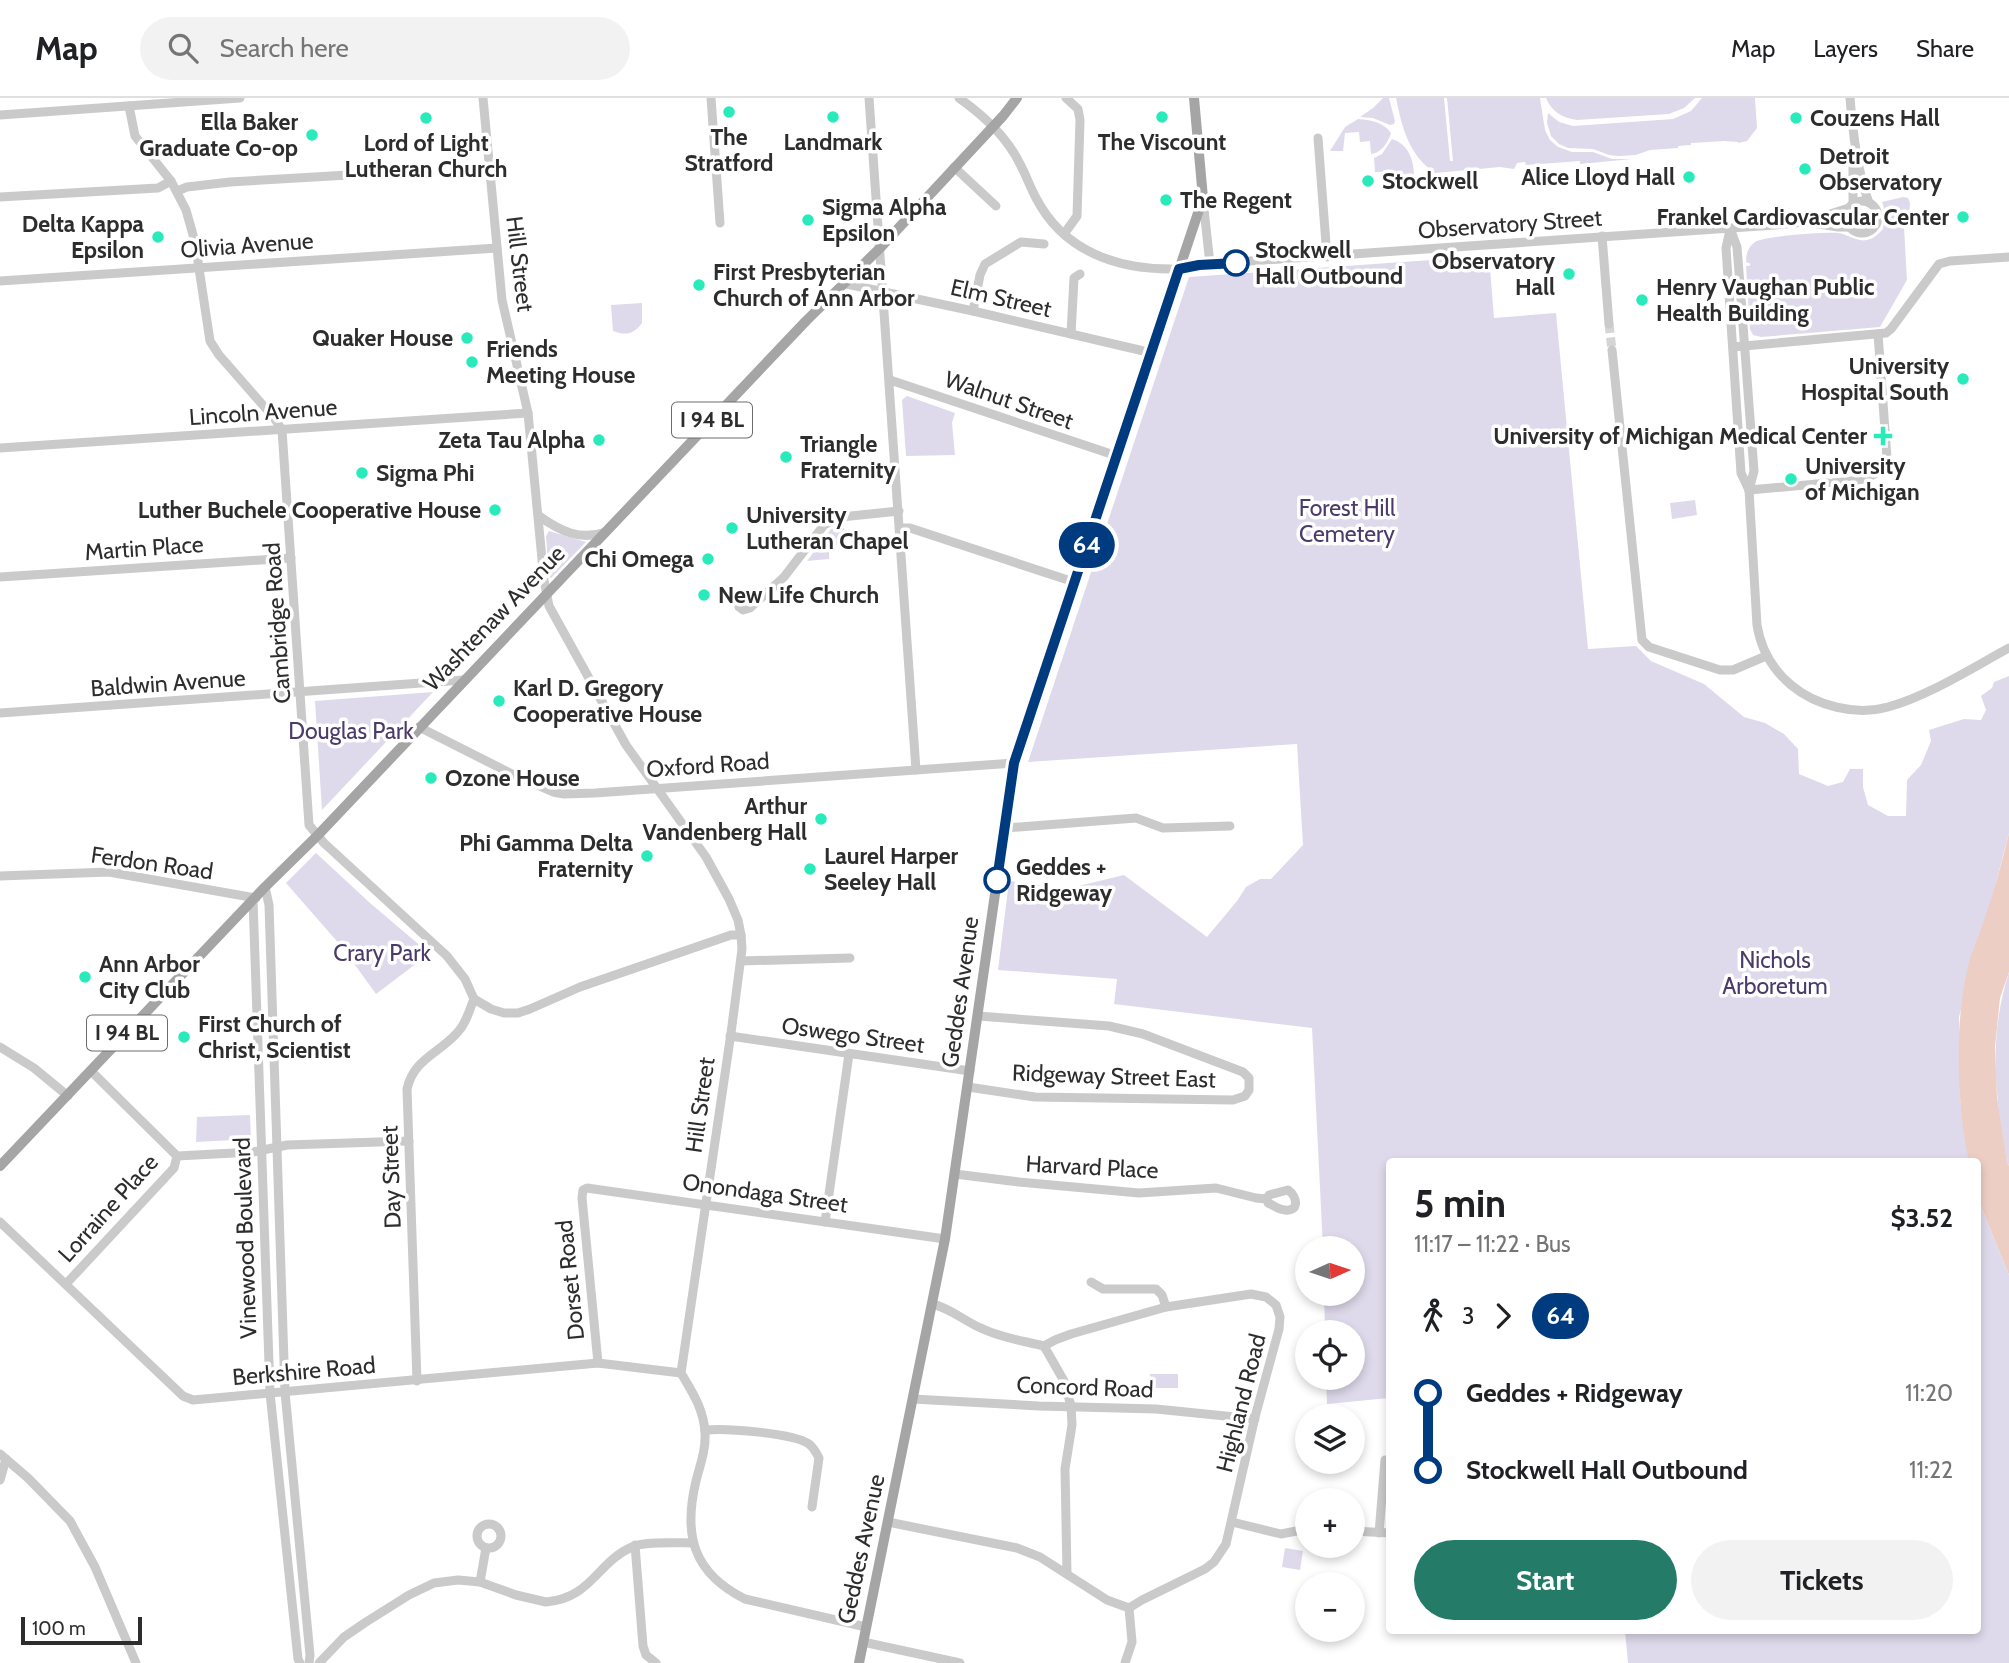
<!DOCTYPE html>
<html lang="en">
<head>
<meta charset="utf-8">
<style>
	:root { --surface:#fff; --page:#f2f2f2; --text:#202124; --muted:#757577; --line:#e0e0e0; --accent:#247b68 }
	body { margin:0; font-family:Cabin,sans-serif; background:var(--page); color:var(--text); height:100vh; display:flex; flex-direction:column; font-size:26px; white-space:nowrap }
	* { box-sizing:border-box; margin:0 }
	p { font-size:23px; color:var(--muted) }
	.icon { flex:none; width:38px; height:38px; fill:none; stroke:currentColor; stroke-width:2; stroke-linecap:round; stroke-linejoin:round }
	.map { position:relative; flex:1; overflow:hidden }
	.drawer { position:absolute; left:1386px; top:1060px; width:595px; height:476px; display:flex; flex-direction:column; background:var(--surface); border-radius:7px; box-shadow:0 4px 10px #0003 }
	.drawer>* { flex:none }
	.badge { padding:0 14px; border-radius:23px; font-size:24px; line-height:46px }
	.needle { width:46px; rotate:87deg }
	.tools { position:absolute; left:1295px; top:1138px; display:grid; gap:14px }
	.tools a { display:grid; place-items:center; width:70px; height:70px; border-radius:50%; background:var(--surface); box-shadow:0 4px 10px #0003; font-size:35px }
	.scale { position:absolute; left:21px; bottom:18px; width:121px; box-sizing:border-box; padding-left:7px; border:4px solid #2d2d2d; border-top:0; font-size:19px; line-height:24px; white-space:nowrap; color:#2d2d2d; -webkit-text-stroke:5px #fff; paint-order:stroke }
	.map>.badge { position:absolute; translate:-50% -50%; box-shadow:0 0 0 4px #fff }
	.legs { display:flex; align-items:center; gap:10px; height:77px; padding:0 28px; font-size:23px }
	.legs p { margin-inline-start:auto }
	.overview { display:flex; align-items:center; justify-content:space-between; height:119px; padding:0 28px }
	h1 { font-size:38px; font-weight:700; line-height:52px }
	.primary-button { display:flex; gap:14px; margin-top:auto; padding:14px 28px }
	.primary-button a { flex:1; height:80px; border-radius:42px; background:var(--accent); color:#fff; font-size:28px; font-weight:700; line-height:80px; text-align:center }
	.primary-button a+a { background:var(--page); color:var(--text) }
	ul { padding:0 28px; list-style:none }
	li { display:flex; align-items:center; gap:24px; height:77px; font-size:26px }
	li i { display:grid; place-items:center; width:10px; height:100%; margin:0 9px; background:currentColor }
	li i::after { content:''; width:18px; height:18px; margin:-9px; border:5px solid; border-radius:50%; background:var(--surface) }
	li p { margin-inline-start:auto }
	li:first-child i { background:linear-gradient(#0000 50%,currentColor 0) }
	li:last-child i { background:linear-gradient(currentColor 50%,#0000 0) }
	header { display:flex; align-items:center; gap:42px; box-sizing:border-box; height:98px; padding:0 35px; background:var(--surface); border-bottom:2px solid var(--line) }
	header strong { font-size:33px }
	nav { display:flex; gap:38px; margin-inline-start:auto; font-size:24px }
	.search { width:490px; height:63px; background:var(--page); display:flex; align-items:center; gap:18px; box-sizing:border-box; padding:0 24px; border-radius:38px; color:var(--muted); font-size:26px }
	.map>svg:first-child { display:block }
	.green { fill:#dfdaeb }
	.water { fill:#eccec5 }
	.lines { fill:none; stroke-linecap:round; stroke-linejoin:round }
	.minor-tunnel { stroke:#d5d5d5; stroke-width:9; stroke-dasharray:9 4.5; stroke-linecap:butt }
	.minor { stroke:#cacaca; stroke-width:9 }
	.major { stroke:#a5a5a5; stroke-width:10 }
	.line-1-casing { stroke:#fff; stroke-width:16 }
	.line-1 { stroke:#003b80; stroke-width:10 }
	.poi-dot { fill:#29eaba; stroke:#fff; stroke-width:2.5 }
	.stop-1-dot { fill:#fff; stroke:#003b80; stroke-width:3.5 }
	.labels { text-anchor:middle; stroke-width:7; stroke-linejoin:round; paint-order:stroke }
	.shield { fill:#fff; stroke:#6c6c6c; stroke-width:2 }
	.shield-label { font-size:21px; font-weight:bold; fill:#2d2d2d }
	.poi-label { font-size:23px; font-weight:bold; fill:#2d2d2d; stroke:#fff; text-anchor:start }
	.street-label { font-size:23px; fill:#2d2d2d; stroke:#fff }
	.stop-label { font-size:23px; font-weight:bold; fill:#2d2d2d; stroke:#fff; text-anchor:start }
	.park-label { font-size:23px; fill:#4b3a6a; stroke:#fff }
</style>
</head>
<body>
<header>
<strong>Map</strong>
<div class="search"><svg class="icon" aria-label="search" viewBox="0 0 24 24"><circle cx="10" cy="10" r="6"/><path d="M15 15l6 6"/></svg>Search here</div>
<nav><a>Map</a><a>Layers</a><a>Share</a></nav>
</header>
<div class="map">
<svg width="2009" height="1565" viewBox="0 0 2009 1565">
	<rect width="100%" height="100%" fill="#fff"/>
	<g class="green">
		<path d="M1383 0H1389L1395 23 1394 26 1390 27 1373 20 1360 19 1373 10Z"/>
		<path d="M1396 0H1444L1450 63H1453L1447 0H1540L1545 32 1550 42 1558 49 1572 54H1593L1612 61H1632L1580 66V63L1526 67 1525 64 1517 65 1514 71 1500 69 1435 75C1409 57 1402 30 1396 0Z"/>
		<path d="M1546 0H1695L1684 10 1669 16 1577 22C1562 20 1552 14 1546 0Z"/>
		<path d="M1702 0H1755L1757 30 1747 43 1738 45V44L1724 43 1691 45V47L1678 48V50L1650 52 1636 57 1619 58 1609 57 1593 51 1568 50 1559 46 1551 38 1547 25 1548 15 1559 24 1573 28 1673 21 1691 13Z"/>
		<path d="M1358 21C1371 22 1383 24 1391 35 1388 45 1381 55 1371 56L1370 43 1360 44 1359 34 1345 35 1343 53H1330L1345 29Z"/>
		<path d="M1392 41C1411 47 1415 67 1414 84L1397 85 1382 74H1375L1374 60 1382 56Z"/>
		<path d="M1903 99 1908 100 1910 105 1909 119 1904 129 1907 182 1880 229 1761 239 1753 237 1750 231 1746 168H1749L1751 166 1746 164C1746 156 1748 149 1755 144 1763 138 1826 134 1838 135 1848 136 1859 146 1870 141 1875 140 1880 134 1883 131L1885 113 1882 104Z"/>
		<path d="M1489 158 1494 220 1556 215 1588 551 1636 548 1651 563 1704 586 1744 619 1765 625 1784 636 1798 651 1799 676 1828 688 1843 684 1850 671H1863V689L1868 707 1888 718H1906L1907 682 1921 667 1931 643 1929 632 1964 621 1981 622 1986 612 1981 598 1992 590 1994 584 2009 578V735L1992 800 1982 830 1959 919 1960 999 1969 1064H1390L1389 1300 1327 1306 1326 1279H1353V1234H1325L1324 1195H1353V1150H1323L1312 930 1114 906 1117 881 998 872 1009 783 1066 791 1124 777 1207 839 1237 803 1246 789 1260 781H1271L1303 747 1297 646 1028 664 1189 179Z"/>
		<path d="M642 205V225C634 236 626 238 613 233L611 207Z"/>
		<path d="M907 298 955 315 952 325 955 357 906 358 902 302Z"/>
		<path d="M1695 402 1697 417 1672 421 1670 405Z"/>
		<path d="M844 429 845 446 829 448V461L807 463 831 431Z"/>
		<path d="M549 433 586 444 551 480 549 479 546 438Z"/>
		<path d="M433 594 322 712 315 603Z"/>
		<path d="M316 755 370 805 423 850 417 865 376 896 342 849 286 785Z"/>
		<path d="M2009 874V1068L2007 1064C1995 998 1988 939 2009 874Z"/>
		<path d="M250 1017 251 1041 196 1044 197 1019Z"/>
		<path d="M1978 1101 2009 1177V1565H1628L1625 1533H1978Z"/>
		<path d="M1150 1276H1178V1290H1149Z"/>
		<path d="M1285 1450 1303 1453 1300 1472 1282 1469Z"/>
	</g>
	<path class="water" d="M2009 735V874L2000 900 1995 949 1997 999 2007 1064 2009 1068V1177L1978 1101V1064H1969C1957 1006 1954 931 1967 873 1970 856 1979 839 1984 822 1994 794 2002 764 2009 735Z"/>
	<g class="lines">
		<path class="minor-tunnel" d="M1609 226 1612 252"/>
		<g class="minor">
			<path d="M483 0 502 202 528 315 544 482 549 508 626 647 706 759 729 801 738 822 741 837 742 851 731 935 681 1275C693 1295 704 1312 705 1335 706 1352 700 1367 696 1383 683 1437 693 1475 745 1501L866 1529"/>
			<path d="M711 0 720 125"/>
			<path d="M869 0 916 672"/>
			<path d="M959 0C983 17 1007 39 1020 66 1026 77 1030 89 1036 100 1064 154 1118 172 1176 171 1187 171 1197 167 1208 166L1775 127 1805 124 1849 110"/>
			<path d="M1850 0C1853 35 1857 72 1869 105"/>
			<path d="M129 8 135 38 171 83 186 112 195 144 210 243 219 257 275 321 282 332 309 727 324 745 447 858 465 881 474 901 491 911 504 915H518L530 911 580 889 731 837H741"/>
			<path d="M0 17 240 0"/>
			<path d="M1318 40 1327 159"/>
			<path d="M954 69 996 108"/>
			<path d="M177 93 187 89 230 84 400 74"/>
			<path d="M0 99 158 90 171 83"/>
			<path d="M1203 102 1210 166"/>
			<circle cx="1862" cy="119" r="16"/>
			<path d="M1853 106V53"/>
			<path d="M1806 124 1838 129H1849"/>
			<path d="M1730 130 1737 149 1739 174 1754 373 1749 392 1757 527C1761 552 1772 571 1791 587 1816 608 1856 618 1888 609 1928 598 1972 570 2009 550"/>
			<path d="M1730 132 1726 150 1741 375 1749 392"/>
			<path d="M1064 136 1077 118 1080 22 1078 11 1066 0"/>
			<path d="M1602 138 1609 226"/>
			<path d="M0 183 497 150"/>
			<path d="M842 185 973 213 1152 255"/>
			<path d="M973 213 980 177 985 166 1021 144 1044 146"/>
			<path d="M1071 236 1074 180 1080 176"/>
			<path d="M1733 249 1886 235 1891 231 1939 166 1950 163 2009 159"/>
			<path d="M1612 252 1642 542 1649 549 1720 572H1733L1766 558"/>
			<path d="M890 282 1117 358"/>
			<path d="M0 350 528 315"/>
			<path d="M1833 385C1853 383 1879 383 1887 360L1878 236"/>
			<path d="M1749 392 1828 385"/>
			<path d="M539 418C560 433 580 443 606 434"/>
			<path d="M900 430H910L1074 484"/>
			<path d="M0 479 291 460"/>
			<path d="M739 509 743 512 750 510 784 479 824 427 841 419 899 413"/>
			<path d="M0 615 463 582"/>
			<path d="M419 629 512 676 553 694 564 696 595 695 1014 665"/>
			<path d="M1005 730 1136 720 1163 730 1230 728"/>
			<path d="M0 778 109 774 256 800"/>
			<path d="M265 789 269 807 285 1294 310 1557 309 1565"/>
			<path d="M253 802 270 1295 298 1561 300 1565"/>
			<path d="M741 863 850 860"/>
			<path d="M730 938 970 973"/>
			<path d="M0 949 34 970 68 998"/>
			<path d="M91 973 177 1058 253 1054 287 1047 409 1043"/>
			<path d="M968 989 1035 999 1233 1002 1245 998 1249 992V980L1243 974 1143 936 1109 928 978 918"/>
			<path d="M955 1076 1019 1084 1139 1095 1216 1090 1256 1100 1267 1101 1269 1097 1288 1092C1298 1099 1299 1114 1285 1112 1279 1112 1273 1107 1268 1105L1267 1101"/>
			<path d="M0 1124 183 1298 193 1302 598 1265 681 1275"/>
			<path d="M825 1124 849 956"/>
			<path d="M1091 1184 1103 1191H1156L1162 1197 1166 1209"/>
			<path d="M66 1186 174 1070 177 1058"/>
			<path d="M932 1206C951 1210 965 1224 983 1231 1002 1240 1024 1243 1044 1248L1055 1242 1071 1236 1166 1209 1251 1196 1266 1199 1276 1207 1280 1219 1279 1231 1255 1319 1226 1446 1214 1464 1205 1471 1142 1502 1129 1510"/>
			<path d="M1044 1248 1064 1283 1071 1308 1072 1327 1065 1371 1067 1475"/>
			<path d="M598 1265 582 1100 583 1092 587 1090 945 1141"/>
			<path d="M417 1283 407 991C414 961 438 956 457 935 466 926 469 913 474 901"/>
			<path d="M913 1301 1039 1308 1156 1311 1255 1321"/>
			<path d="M705 1332C726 1330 793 1335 809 1346 814 1350 816 1354 819 1360L812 1409"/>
			<path d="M0 1356 28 1380 70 1423 95 1469 136 1565"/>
			<path d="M0 1382 6 1361"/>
			<path d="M888 1424 1017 1450 1040 1459 1107 1502 1129 1510"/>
			<path d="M1232 1424 1281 1436 1307 1431"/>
			<circle cx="489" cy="1438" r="12"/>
			<path d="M1353 1433 1390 1435"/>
			<path d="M1379 1435 1385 1362"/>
			<path d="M635 1447 643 1548 646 1557 656 1565"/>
			<path d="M480 1484 486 1450"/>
			<path d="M863 1544 960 1565"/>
			<path d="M319 1565 344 1539 366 1524 409 1497 434 1485 458 1482 480 1484 516 1497 546 1504C592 1500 597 1464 632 1449 644 1443 679 1445 693 1445"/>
			<path d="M1125 1565 1132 1544 1129 1510"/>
		</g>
		<g class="major">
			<path d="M0 1068 265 789 317 738 806 223 880 150 1003 18 1017 0"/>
			<path d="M859 1565 945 1141 1014 665 1203 100 1194 0"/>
		</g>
	</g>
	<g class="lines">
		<g class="line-1-casing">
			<path id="line-1" d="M997 782 1014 665 1179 171 1199 167 1236 165"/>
		</g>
		<use href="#line-1" class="line-1"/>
	</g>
	<g class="poi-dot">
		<circle cx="729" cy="14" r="7"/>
		<circle cx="833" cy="19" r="7"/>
		<circle cx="1162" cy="19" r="7"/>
		<circle cx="426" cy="20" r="7"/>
		<circle cx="1796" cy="20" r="7"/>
		<circle cx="312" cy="37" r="7"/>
		<circle cx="1805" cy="71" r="7"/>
		<circle cx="1689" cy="79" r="7"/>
		<circle cx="1368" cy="83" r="7"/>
		<circle cx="1166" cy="102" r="7"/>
		<circle cx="1963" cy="119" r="7"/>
		<circle cx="808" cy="122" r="7"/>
		<circle cx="158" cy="139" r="7"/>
		<circle cx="1569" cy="176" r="7"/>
		<circle cx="699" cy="187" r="7"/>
		<circle cx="1642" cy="202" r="7"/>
		<circle cx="467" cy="240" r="7"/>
		<circle cx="472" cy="264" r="7"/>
		<circle cx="1963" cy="281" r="7"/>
		<path d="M1879.5 327.5h7v7h7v7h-7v7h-7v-7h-7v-7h7z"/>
		<circle cx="599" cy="342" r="7"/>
		<circle cx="786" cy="359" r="7"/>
		<circle cx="362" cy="375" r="7"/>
		<circle cx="1791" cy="381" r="7"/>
		<circle cx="495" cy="412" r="7"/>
		<circle cx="732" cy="430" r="7"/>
		<circle cx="708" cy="461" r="7"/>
		<circle cx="704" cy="497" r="7"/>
		<circle cx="499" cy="603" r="7"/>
		<circle cx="431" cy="680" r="7"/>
		<circle cx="821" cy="721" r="7"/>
		<circle cx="647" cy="758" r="7"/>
		<circle cx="810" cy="771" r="7"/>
		<circle cx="85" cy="879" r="7"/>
		<circle cx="184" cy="939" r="7"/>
	</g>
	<g class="stop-1-dot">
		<circle cx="1236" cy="165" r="12"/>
		<circle cx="997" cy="782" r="12"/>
	</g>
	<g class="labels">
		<g class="shield">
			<rect x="672" y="304.5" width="80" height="35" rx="5"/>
			<rect x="87" y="917.5" width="80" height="35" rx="5"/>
		</g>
		<g class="shield-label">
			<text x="712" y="329">I 94 BL</text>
			<text x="127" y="942">I 94 BL</text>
		</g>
		<g class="poi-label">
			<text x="1810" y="28">Couzens Hall</text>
			<text x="298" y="32" text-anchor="end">Ella Baker<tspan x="298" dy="26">Graduate Co-op</tspan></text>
			<text x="729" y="47" text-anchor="middle">The<tspan x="729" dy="26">Stratford</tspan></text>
			<text x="833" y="52" text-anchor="middle">Landmark</text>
			<text x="1162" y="52" text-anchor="middle">The Viscount</text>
			<text x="426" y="53" text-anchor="middle">Lord of Light<tspan x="426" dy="26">Lutheran Church</tspan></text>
			<text x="1819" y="66">Detroit<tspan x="1819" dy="26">Observatory</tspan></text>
			<text x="1675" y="87" text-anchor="end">Alice Lloyd Hall</text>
			<text x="1382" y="91">Stockwell</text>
			<text x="1180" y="110">The Regent</text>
			<text x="822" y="117">Sigma Alpha<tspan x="822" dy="26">Epsilon</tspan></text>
			<text x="1949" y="127" text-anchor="end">Frankel Cardiovascular Center</text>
			<text x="144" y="134" text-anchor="end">Delta Kappa<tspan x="144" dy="26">Epsilon</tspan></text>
			<text x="1555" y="171" text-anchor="end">Observatory<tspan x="1555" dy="26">Hall</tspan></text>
			<text x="713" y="182">First Presbyterian<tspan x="713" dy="26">Church of Ann Arbor</tspan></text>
			<text x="1656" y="197">Henry Vaughan Public<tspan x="1656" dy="26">Health Building</tspan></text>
			<text x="453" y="248" text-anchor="end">Quaker House</text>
			<text x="486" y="259">Friends<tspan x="486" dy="26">Meeting House</tspan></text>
			<text x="1949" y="276" text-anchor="end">University<tspan x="1949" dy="26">Hospital South</tspan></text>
			<text x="1867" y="346" text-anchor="end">University of Michigan Medical Center</text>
			<text x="585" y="350" text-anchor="end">Zeta Tau Alpha</text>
			<text x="800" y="354">Triangle<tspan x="800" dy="26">Fraternity</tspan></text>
			<text x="1805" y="376">University<tspan x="1805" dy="26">of Michigan</tspan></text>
			<text x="376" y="383">Sigma Phi</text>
			<text x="481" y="420" text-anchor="end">Luther Buchele Cooperative House</text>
			<text x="746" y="425">University<tspan x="746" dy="26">Lutheran Chapel</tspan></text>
			<text x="694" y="469" text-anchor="end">Chi Omega</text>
			<text x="718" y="505">New Life Church</text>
			<text x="513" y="598">Karl D. Gregory<tspan x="513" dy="26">Cooperative House</tspan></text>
			<text x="445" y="688">Ozone House</text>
			<text x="807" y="716" text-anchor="end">Arthur<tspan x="807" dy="26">Vandenberg Hall</tspan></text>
			<text x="633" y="753" text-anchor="end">Phi Gamma Delta<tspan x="633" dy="26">Fraternity</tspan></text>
			<text x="824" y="766">Laurel Harper<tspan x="824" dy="26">Seeley Hall</tspan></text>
			<text x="99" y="874">Ann Arbor<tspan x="99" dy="26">City Club</tspan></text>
			<text x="198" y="934">First Church of<tspan x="198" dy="26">Christ, Scientist</tspan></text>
		</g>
		<g class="street-label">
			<text transform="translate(1510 126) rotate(-4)" y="8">Observatory Street</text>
			<text transform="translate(247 147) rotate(-4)" y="8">Olivia Avenue</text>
			<text transform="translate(520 166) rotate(83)" y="8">Hill Street</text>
			<text transform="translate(1001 200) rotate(13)" y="8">Elm Street</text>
			<text transform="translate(1009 302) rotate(19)" y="8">Walnut Street</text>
			<text transform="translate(263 314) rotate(-4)" y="8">Lincoln Avenue</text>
			<text transform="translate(144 450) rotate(-4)" y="8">Martin Place</text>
			<text transform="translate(494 520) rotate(-46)" y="8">Washtenaw Avenue</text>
			<text transform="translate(277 525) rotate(-94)" y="8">Cambridge Road</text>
			<text transform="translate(168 585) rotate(-4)" y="8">Baldwin Avenue</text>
			<text transform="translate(708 667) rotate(-4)" y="8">Oxford Road</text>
			<text transform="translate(152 765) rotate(8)" y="8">Ferdon Road</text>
			<text transform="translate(960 894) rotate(-82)" y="8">Geddes Avenue</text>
			<text transform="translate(853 937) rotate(8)" y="8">Oswego Street</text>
			<text transform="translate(1114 978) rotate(2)" y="8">Ridgeway Street East</text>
			<text transform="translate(700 1007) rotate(-82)" y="8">Hill Street</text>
			<text transform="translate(1092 1069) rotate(3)" y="8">Harvard Place</text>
			<text transform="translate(391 1079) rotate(-92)" y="8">Day Street</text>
			<text transform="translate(765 1095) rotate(8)" y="8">Onondaga Street</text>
			<text transform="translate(108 1110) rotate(-48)" y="8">Lorraine Place</text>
			<text transform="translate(245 1140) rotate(-92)" y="8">Vinewood Boulevard</text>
			<text transform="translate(570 1182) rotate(-96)" y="8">Dorset Road</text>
			<text transform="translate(304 1273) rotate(-5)" y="8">Berkshire Road</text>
			<text transform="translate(1085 1289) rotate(2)" y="8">Concord Road</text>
			<text transform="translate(1241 1305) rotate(-76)" y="8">Highland Road</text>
			<text transform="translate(861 1451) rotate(-78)" y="8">Geddes Avenue</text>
		</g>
		<g class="stop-label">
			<text x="1255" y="160">Stockwell<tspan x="1255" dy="26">Hall Outbound</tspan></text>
			<text x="1016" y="777">Geddes +<tspan x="1016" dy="26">Ridgeway</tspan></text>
		</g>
		<g class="park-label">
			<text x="1347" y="418">Forest Hill<tspan x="1347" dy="26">Cemetery</tspan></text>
			<text x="351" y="641">Douglas Park</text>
			<text x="382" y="863">Crary Park</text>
			<text x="1775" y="870">Nichols<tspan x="1775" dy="26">Arboretum</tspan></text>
		</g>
	</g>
</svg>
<div class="tools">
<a><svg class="needle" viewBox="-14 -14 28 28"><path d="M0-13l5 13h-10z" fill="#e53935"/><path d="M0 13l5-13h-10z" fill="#757577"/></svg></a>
<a><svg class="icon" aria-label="locate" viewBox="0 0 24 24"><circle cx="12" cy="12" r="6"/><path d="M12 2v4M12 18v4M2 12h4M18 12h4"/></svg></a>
<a><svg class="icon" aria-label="layers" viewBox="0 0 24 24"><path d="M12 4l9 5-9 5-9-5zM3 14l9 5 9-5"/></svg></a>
<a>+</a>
<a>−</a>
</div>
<div class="scale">100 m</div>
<b class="badge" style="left:1087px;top:447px;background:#003b80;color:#fff">64</b>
<section class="drawer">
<div class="overview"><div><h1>5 min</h1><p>11:17 – 11:22 · Bus</p></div><b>$3.52</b></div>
<div class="legs"><svg class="icon" aria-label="walk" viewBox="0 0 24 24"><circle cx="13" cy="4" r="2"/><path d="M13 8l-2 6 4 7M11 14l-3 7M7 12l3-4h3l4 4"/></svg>3<svg class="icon" aria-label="forward" viewBox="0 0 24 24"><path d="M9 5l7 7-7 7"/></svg><b class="badge" style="background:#003b80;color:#fff">64</b></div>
<ul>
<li><i style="color:#003b80"></i><b>Geddes + Ridgeway</b><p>11:20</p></li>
<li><i style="color:#003b80"></i><b>Stockwell Hall Outbound</b><p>11:22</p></li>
</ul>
<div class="primary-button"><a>Start</a><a>Tickets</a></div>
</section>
</div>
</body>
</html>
